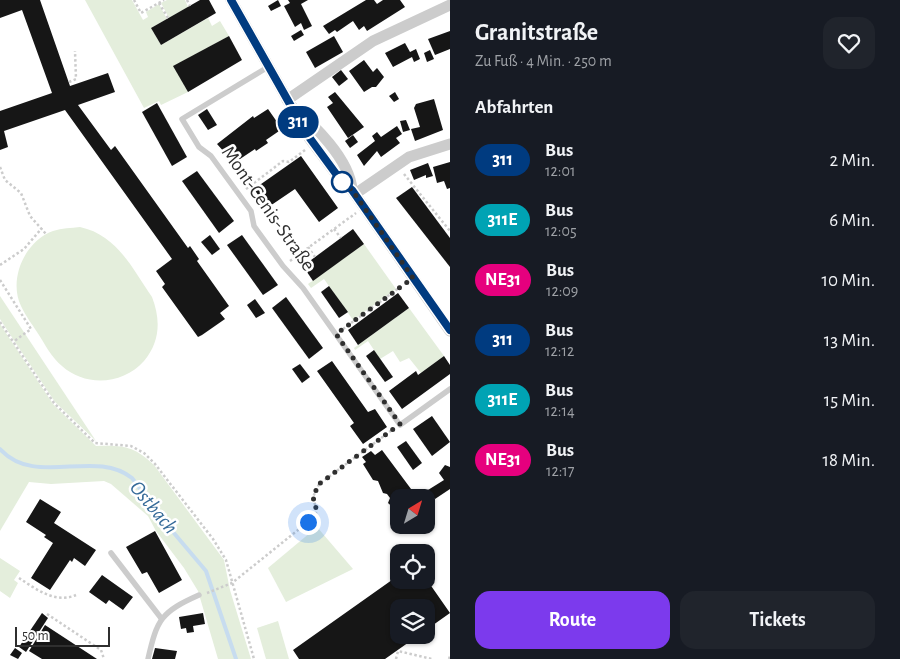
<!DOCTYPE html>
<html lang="de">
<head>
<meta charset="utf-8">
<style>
	:root { --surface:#171b24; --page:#20242c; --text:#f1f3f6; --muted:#9ea1a6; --accent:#7c3aed }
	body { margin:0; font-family:"Alegreya Sans",sans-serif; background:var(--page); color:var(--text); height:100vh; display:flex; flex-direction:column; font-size:19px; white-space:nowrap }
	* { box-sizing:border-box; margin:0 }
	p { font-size:16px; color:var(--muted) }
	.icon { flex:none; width:28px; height:28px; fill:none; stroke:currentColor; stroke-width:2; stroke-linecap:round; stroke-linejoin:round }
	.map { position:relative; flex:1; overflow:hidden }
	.panel { display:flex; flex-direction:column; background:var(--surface); width:450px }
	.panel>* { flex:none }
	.badge { padding:0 10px; border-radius:16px; font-size:18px; line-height:32px }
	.needle { width:32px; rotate:38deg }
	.controls { position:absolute; left:390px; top:489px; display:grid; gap:10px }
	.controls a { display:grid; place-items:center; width:45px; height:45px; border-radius:10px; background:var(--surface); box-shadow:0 1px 4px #0004; font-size:25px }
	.scale { position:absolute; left:15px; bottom:12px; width:95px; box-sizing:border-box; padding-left:5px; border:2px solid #2f2f2f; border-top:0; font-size:14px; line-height:18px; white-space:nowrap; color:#2f2f2f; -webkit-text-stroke:4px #fff; paint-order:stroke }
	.you { position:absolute; width:25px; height:25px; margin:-12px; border:4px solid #fff; border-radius:50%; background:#1a73e8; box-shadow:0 0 0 8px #1a73e833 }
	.map>.badge { position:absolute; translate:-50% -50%; box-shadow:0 0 0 2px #fff }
	h2 { padding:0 25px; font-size:19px; line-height:45px }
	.round { display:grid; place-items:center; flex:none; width:52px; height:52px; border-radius:15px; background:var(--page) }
	.overview { display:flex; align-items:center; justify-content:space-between; height:85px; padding:0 25px }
	h1 { font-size:24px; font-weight:700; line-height:38px }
	.cta { display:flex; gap:10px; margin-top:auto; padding:10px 25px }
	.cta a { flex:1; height:58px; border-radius:15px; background:var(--accent); color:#fff; font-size:20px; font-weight:700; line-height:58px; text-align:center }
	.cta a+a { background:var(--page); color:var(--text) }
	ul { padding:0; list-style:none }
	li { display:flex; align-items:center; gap:15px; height:60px; padding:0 25px }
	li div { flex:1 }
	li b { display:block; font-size:19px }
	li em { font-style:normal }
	li .badge { min-width:55px; font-weight:700; text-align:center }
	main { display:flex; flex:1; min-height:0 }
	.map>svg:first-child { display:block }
	.green { fill:#e4eedc }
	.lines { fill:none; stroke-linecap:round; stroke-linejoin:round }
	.stream { stroke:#c7dcef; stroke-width:4 }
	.building { fill:#161616 }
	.path { stroke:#ccc; stroke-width:2.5; stroke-dasharray:2.5 2.5; stroke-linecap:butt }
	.lane { stroke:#ccc; stroke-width:5.5 }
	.street { stroke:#ccc; stroke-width:11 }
	.line-casing { stroke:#fff; stroke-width:11 }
	.line { stroke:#003b80; stroke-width:8 }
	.walk { stroke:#2f2f2f; stroke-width:5; stroke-dasharray:0 9 }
	.stop-dot { fill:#fff; stroke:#003b80; stroke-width:2.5 }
	.labels { text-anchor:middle; stroke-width:5; stroke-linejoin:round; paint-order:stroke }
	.street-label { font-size:20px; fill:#2f2f2f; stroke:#fff }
	.water-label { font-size:21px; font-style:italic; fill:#366b99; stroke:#fff }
</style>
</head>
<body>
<main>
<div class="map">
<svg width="450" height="659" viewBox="0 0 450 659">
	<rect width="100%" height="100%" fill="#fff"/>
	<g class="green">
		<path d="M85 0H132L143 20 148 17 146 12 159 4 167 19 151 28 161 45 208 18 212 26 220 21 229 36 174 66 188 92 161 105 159 101 144 108Z"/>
		<path d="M167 0H185L188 7 169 18 161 3Z"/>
		<path d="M80 227C117 235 132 268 152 297 161 320 160 342 144 361 123 385 85 387 62 366 51 357 45 344 37 332 32 324 25 315 21 306 8 279 25 241 53 231 62 228 71 228 80 227Z"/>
		<path d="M364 244 396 289 353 320 324 279 311 288 308 284Z"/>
		<path d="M0 296 96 441 55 402 15 342 0 319Z"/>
		<path d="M409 308 444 356 421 373 409 358 400 362 393 351 380 359 368 341 355 350 354 348Z"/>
		<path d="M0 324 53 404 96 446C123 445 134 446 154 465L224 560 230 590 251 659H218L198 591 184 568 156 531 148 516 111 484 104 481 51 484 29 482 0 531Z"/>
		<path d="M317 527 353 569 286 602 268 568Z"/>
		<path d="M0 558 20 571 14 580 18 583 10 598 0 591Z"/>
		<path d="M278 621 289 659H266L257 628Z"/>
	</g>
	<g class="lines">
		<path class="stream" d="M0 449C36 488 94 448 132 478L168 526 206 571 236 659"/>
	</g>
	<g class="building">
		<path d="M0 0H40L70 86 108 73 115 92 78 105 111 150 115 146 188 248 190 246 199 259 197 261 229 306 220 313 225 319 202 335 198 337 162 287 165 284 156 271 172 259 65 110 4 131 8 147 0 150V111L52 93 22 10 0 18Z"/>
		<path d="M200 0H209L216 13 161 45 151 28Z"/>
		<path d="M278 0 281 6 271 11 268 6Z"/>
		<path d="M288 0H308L301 4 312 26 304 30 301 23 295 27 284 6 290 3Z"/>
		<path d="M366 0H374L377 4 383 0H400L405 7 367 31 364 26 359 30 353 21 337 32 335 30 329 34 323 26Z"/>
		<path d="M301 30 304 35 294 41 291 36Z"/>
		<path d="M450 31V49L435 55 428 39Z"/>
		<path d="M229 36 242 60 188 92 173 66Z"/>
		<path d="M334 36 343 52 315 68 306 52Z"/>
		<path d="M405 43 410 52 416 49 420 59 414 62 412 57 393 67 385 53Z"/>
		<path d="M430 50 434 59 427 62 424 53Z"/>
		<path d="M364 60 373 72 377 68 384 77 376 87H372L364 92 349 71Z"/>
		<path d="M341 70 348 79 339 86 332 77Z"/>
		<path d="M335 92 364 127 348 138 327 107 333 103 328 97Z"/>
		<path d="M395 92 399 99 394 102 389 96Z"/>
		<path d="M434 99 443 130 415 141 411 129 420 127 414 108 416 104Z"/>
		<path d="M157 103 187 157 172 166 142 112Z"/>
		<path d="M207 109 217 125 208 130 198 115Z"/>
		<path d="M268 109 282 129 266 140 268 143 256 151 255 149 234 163 217 144 253 116 254 118Z"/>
		<path d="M406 120 410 130 403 132 400 121Z"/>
		<path d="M397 126 402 134 396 138 400 143 381 157 377 151 364 166 357 155 375 141 372 136 377 132 381 137Z"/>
		<path d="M353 135 358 142 350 148 345 141Z"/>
		<path d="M301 156 338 208 319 222 295 189 267 208 254 189Z"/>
		<path d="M450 162V188L447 189 444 181 437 183 433 167Z"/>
		<path d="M428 163 433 176 426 178V175L414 180 410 170Z"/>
		<path d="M197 171 234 221 219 233 182 181Z"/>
		<path d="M412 187 450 238V267L396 198Z"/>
		<path d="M353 229 364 244 313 281 303 266Z"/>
		<path d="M210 235 220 249 212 255 201 242Z"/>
		<path d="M242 235 278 285 263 295 227 245Z"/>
		<path d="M329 286 348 312 339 318 321 292Z"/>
		<path d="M398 293 409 308 358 345 348 330Z"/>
		<path d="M286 297 323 348 309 359 272 308Z"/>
		<path d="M255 299 265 313 256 318 247 305Z"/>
		<path d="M374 350 393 377 385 382 366 356Z"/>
		<path d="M444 356 450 365V374L402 409 389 391 416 371 418 375Z"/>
		<path d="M332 361 368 412 375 409 387 427 363 444 350 426 354 423 317 371Z"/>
		<path d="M300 364 310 377 302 383 292 369Z"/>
		<path d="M432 416 450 442 432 456 413 429Z"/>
		<path d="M406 441 422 463 413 470 397 447Z"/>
		<path d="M382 450 414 493 413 498H399V520L396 513 398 512 388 503 390 498 387 494 383 493 378 481 373 480 363 464 366 462 362 457 371 451 375 455Z"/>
		<path d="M445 465 450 467V489L435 499 428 490 444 480 439 473Z"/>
		<path d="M40 499 61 512 54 523 96 550 85 566 74 558 72 562 70 560 50 590 31 578 53 543 44 537 46 535 26 522Z"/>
		<path d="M155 531 182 580 159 593 147 572 142 574 126 547Z"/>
		<path d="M102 575 133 597 123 610 109 600 106 604 89 592Z"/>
		<path d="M399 575V580H427L450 613 426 630V608H399V635H419L385 659H299L293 650Z"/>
		<path d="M42 613 48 618 26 652 19 647Z"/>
		<path d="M203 613 205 624 193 626 194 632 187 633 186 628 181 629 179 617Z"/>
		<path d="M45 625 97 659H42L29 651Z"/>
		<path d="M15 648 22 653 18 659 10 655Z"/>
		<path d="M155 648 177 651 175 659H152Z"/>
	</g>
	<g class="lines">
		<g class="path">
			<path d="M134 0 141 13 164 0"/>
			<path d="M187 0 190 6"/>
			<path d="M159 3 168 18"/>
			<path d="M69 82 76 79 75 51"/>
			<path d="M0 167 5 180 21 193 30 216 46 234"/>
			<path d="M404 174 450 231"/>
			<path d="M246 189 283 161 289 162 305 150"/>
			<path d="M334 229 341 238"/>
			<path d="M308 247 315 257"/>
			<path d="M290 261 356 213"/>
			<path d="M0 265 24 249 42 228"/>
			<path d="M0 280 31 329 13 342"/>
			<path d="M0 322 54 403 95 443 131 446 144 453 155 464 213 539 226 560 254 659"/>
			<path d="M343 329 403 285"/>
			<path d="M19 578C36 589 55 604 76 595"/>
			<path d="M207 593 232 583 308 522 317 512 313 497 319 484 392 430"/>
			<path d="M47 614 101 650 104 659"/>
			<path d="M396 659 398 651 432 659"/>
			<path d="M449 659 450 656"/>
		</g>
		<g class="lane">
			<path d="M268 67 182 119 199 147 211 156 251 211 254 226 283 266 303 288 400 425 450 389"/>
			<path d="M111 553 161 618"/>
			<path d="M148 659C157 619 161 612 199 595"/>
		</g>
		<g class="street">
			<path d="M231 0 291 106 295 119 342 182 352 190 450 331"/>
			<path d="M287 100 373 41 450 5"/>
			<path d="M291 106C314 124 350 160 352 190"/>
			<path d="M355 194 409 157 450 144"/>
		</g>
	</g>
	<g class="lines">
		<g class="line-casing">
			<path id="line" d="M231 0 291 106 295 118 342 182 352 190 450 330"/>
		</g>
		<use href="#line" class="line"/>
		<path class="walk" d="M308 522 317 512 313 497 319 484 400 424 336 334 413 278 352 190 342 182"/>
	</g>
	<circle class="stop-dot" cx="342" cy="182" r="10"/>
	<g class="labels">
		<g class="street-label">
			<text transform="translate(269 208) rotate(55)" y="7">Mont-Cenis-Straße</text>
		</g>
		<g class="water-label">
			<text transform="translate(154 507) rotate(50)" y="7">Ostbach</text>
		</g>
	</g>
</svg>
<div class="controls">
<a><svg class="needle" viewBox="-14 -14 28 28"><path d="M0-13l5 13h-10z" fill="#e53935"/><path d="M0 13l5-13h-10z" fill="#9ea1a6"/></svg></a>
<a><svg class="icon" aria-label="locate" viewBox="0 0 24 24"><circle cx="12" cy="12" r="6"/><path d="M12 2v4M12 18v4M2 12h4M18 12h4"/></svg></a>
<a><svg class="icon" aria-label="layers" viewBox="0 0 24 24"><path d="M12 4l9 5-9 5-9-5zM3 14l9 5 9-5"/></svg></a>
</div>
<div class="scale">50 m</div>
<div class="you" style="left:308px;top:522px"></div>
<b class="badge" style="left:298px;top:122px;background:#003b80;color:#fff">311</b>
</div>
<section class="panel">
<div class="overview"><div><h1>Granitstraße</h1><p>Zu Fuß · 4 Min. · 250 m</p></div><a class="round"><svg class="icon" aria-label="heart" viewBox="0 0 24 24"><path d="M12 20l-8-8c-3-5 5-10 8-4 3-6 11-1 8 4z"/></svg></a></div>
<h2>Abfahrten</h2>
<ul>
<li><span class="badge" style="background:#003b80;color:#fff">311</span><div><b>Bus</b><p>12:01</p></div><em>2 Min.</em></li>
<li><span class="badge" style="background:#00a3b4;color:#fff">311E</span><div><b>Bus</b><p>12:05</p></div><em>6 Min.</em></li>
<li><span class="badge" style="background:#e6007e;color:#fff">NE31</span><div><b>Bus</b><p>12:09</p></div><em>10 Min.</em></li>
<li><span class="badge" style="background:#003b80;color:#fff">311</span><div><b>Bus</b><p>12:12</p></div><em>13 Min.</em></li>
<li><span class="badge" style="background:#00a3b4;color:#fff">311E</span><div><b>Bus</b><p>12:14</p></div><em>15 Min.</em></li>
<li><span class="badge" style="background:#e6007e;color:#fff">NE31</span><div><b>Bus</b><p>12:17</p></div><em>18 Min.</em></li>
</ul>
<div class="cta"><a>Route</a><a>Tickets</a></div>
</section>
</main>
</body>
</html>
